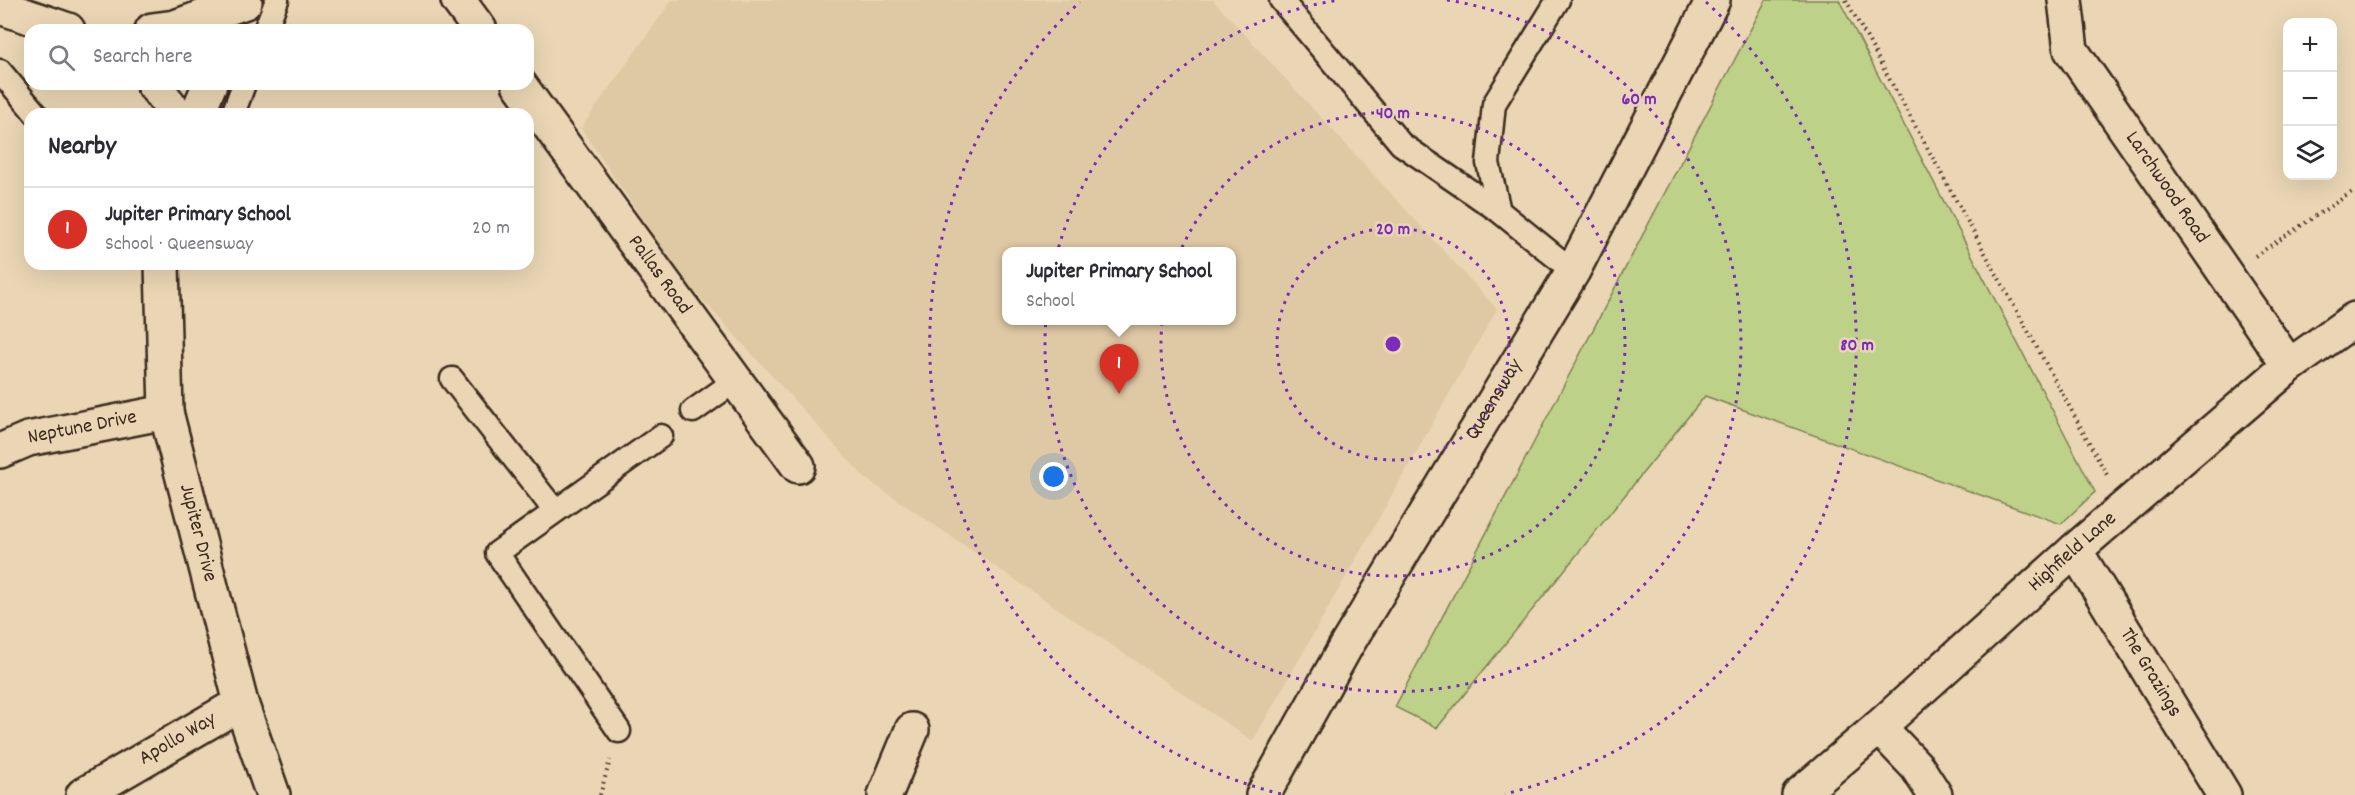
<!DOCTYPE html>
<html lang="en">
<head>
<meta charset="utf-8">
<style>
	body { margin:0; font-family:Dekko,sans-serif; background:#f7f7f7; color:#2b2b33 }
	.controls { position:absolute; right:18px; top:18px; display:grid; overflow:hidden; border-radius:12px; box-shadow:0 6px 24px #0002 }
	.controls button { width:54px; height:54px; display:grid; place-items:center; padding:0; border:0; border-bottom:2px solid #e1e1e2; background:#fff; color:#2b2b33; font:30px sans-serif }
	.you { position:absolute; left:1054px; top:477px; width:21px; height:21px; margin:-15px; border:4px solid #fff; border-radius:50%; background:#1a73e8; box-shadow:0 0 0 9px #1a73e833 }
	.badge { display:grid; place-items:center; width:39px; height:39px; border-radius:50%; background:#d93025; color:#fff; font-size:20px; font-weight:700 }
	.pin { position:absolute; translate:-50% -50px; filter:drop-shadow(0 2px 3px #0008) }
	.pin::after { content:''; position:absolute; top:32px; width:21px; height:18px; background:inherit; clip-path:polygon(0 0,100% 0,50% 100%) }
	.popup { position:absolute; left:1002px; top:247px; width:234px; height:78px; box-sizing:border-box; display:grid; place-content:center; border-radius:12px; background:#fff; filter:drop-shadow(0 2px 4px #0005); font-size:20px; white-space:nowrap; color:#7c7c81 }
	.popup b { font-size:22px; color:#2b2b33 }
	.popup::after { content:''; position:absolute; left:50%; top:100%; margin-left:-12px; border:12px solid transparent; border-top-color:#fff }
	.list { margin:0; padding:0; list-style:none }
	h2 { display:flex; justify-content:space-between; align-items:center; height:78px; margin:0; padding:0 24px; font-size:26px }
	h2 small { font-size:20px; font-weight:400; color:#7c7c81 }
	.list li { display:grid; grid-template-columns:39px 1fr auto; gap:18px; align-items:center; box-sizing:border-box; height:84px; padding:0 24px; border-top:2px solid #e1e1e2 }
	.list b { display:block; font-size:22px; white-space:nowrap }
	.list p { margin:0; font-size:20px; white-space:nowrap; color:#7c7c81 }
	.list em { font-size:20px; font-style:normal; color:#7c7c81 }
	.icon { flex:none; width:33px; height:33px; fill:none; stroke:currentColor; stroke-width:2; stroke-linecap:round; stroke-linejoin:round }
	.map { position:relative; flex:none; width:2355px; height:795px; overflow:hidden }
	.search { position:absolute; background:#fff; box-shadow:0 6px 24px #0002; left:24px; top:24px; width:510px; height:66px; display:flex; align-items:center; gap:15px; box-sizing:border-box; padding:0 21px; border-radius:18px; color:#7c7c81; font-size:22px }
	.panel { position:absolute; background:#fff; box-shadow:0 6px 24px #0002; left:24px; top:108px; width:510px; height:162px; border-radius:18px }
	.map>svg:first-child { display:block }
	.built { fill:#dfc8a4; fill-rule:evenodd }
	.green { fill:#bdd288; stroke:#7c7e53; stroke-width:1.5 }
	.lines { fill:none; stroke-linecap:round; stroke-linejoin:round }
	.service-casing { stroke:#3b2a1e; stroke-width:27 }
	.minor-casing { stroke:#3b2a1e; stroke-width:38 }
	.tertiary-casing { stroke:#3b2a1e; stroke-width:38 }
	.secondary-casing { stroke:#3b2a1e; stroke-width:38 }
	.path { stroke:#3b2a1e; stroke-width:4; stroke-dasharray:1.5 4.5; stroke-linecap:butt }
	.service { stroke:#ead6b4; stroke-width:22 }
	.minor { stroke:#ead6b4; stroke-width:33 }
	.tertiary { stroke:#ead6b4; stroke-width:33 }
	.secondary { stroke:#ead6b4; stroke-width:33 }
	.ring { fill:none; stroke:#7b2cbf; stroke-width:3; stroke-dasharray:3 6 }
	.labels { text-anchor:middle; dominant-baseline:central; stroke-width:5; stroke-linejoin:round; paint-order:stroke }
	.street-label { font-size:21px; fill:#3b2a1e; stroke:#ead6b4 }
	.centre { fill:#7b2cbf; stroke:#ead6b4; stroke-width:3 }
	.ring-label { font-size:18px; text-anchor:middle; font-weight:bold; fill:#7b2cbf; stroke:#ead6b4; stroke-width:5; stroke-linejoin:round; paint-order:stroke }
</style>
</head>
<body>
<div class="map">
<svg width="2355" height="795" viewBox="0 0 2355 795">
	<rect width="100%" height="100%" fill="#ead6b4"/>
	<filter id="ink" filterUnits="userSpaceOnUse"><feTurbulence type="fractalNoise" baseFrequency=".0167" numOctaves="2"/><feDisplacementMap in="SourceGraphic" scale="12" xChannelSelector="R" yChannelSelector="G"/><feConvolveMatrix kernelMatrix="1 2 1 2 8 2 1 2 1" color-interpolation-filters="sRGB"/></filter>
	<g filter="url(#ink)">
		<path class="built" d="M672,0H1213L1497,309L1253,741L865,478L680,275L581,128ZM1006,252H1232V320H1006Z"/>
		<path class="green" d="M1766,0H1839L2095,492L2061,524L1705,396L1437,728L1395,707Z"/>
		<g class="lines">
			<g class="service-casing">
				<path id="service" d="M1281,0L1401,144L1499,211L1573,271
					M265,30L277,0
					M0,71L36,114
					M233,114L244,84
					M1499,211L1488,163L1494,104L1558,0
					M452,379L555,511
					M693,411L735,381
					M619,731L497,553L661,436"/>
			</g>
			<g class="minor-casing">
				<g id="minor">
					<path d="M458,0L480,30"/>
					<path id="s1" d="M2065,0L2071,50L2289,366"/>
					<path id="s2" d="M519,84L798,466"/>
					<path id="s3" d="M0,451L28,439L166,412"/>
					<path id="s4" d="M2075,550L2224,795"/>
					<path d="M1879,727L1917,767L1935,795"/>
					<path id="s5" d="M83,795L241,703"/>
					<path d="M885,795L912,730"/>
					<path id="s6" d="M1799,795L1879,727L2075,550L2289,366L2355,319"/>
				</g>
			</g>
			<g class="tertiary-casing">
				<g id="tertiary">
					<path d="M0,7L68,30"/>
					<path d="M152,30L175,27L245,2"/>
					<path d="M153,84L177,114"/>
					<path d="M197,114L210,84"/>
					<path id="s7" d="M162,264L166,412L241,703L273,795"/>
				</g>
			</g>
			<g class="secondary-casing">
				<g id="secondary">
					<path id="s8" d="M1263,795L1346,646L1573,271L1713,0"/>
				</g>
			</g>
			<path class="path" d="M1846,0L2107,475
				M2255,256L2355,190
				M600,795L610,760"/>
			<use href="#service" class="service"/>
			<use href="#minor" class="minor"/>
			<use href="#tertiary" class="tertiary"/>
			<use href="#secondary" class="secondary"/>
		</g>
	</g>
	<g class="ring">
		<circle cx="1393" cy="344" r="116"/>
		<circle cx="1393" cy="344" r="232"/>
		<path d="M1447 0A348 348 0 1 1 1339 0"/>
		<path d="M1281 794A464 464 0 0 1 1080 2M1706 2A464 464 0 0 1 1505 794"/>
	</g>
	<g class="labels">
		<g class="street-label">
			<text stroke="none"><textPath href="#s1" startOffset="218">Larchwood Road</textPath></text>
			<text stroke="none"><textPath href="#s2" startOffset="237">Pallas Road</textPath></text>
			<text stroke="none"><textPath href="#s8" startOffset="458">Queensway</textPath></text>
			<text stroke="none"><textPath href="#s3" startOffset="86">Neptune Drive</textPath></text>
			<text stroke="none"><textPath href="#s7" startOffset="273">Jupiter Drive</textPath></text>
			<text stroke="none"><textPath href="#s6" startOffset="366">Highfield Lane</textPath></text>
			<text stroke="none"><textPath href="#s4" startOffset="144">The Grazings</textPath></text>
			<text stroke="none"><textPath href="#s5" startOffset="110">Apollo Way</textPath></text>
		</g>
	</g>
	<circle cx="1393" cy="344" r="9" class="centre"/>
	<g class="ring-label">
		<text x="1639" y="104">60 m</text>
		<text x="1393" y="118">40 m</text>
		<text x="1393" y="234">20 m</text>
		<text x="1857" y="350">80 m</text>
	</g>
</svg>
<div class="controls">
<button>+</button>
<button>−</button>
<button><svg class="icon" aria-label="layers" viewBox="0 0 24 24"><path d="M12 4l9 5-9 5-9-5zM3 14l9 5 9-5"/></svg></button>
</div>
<div class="you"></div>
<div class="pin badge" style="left:1119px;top:394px">1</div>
<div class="popup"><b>Jupiter Primary School</b>School</div>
<div class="search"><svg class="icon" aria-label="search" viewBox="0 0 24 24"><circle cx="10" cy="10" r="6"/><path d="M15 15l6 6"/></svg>Search here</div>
<section class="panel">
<h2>Nearby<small></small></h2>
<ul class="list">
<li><span class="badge">1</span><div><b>Jupiter Primary School</b><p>School · Queensway</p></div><em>20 m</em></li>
</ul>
</section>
</div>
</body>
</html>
